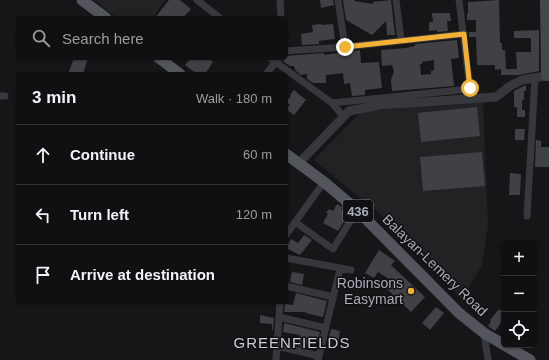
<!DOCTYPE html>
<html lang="en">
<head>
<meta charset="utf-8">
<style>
	body { margin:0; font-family:Helvetica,sans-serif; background:#19191b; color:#f1f3f6 }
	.controls { position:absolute; right:12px; bottom:12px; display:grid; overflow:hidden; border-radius:6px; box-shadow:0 1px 3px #0004 }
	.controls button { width:36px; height:36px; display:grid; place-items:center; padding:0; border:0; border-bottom:1px solid #303032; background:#101012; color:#f1f3f6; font:20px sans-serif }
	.stop { position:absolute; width:12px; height:12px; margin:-9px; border:3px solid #f2b134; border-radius:50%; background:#fff }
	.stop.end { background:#f2b134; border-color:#fff; box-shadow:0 1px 4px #0008 }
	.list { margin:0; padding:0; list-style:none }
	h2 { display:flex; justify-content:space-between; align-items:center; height:52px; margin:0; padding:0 16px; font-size:17px }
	h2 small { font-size:13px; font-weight:400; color:#9c9d9f }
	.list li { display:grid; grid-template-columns:26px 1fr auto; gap:12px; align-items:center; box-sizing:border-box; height:60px; padding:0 16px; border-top:1px solid #303032 }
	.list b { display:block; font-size:15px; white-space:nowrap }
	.list em { font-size:13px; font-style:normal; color:#9c9d9f }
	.icon { flex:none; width:22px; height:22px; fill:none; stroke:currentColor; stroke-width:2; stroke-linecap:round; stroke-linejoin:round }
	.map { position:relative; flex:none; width:549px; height:360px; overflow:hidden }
	.search { position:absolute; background:#101012; box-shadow:0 1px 3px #0004; left:16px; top:16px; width:272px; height:44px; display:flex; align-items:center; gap:10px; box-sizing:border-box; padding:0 14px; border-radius:6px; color:#9c9d9f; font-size:15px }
	.panel { position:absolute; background:#101012; box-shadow:0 1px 3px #0004; left:16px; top:72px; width:272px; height:232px; border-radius:6px }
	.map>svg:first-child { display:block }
	.built { fill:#222225 }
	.building { fill:#404145; fill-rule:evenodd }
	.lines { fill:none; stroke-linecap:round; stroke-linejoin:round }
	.minor { stroke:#37383d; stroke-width:7 }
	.tertiary { stroke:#37383d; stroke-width:9 }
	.secondary { stroke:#45474d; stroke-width:10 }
	.primary { stroke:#53555c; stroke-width:11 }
	.route { stroke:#f2b134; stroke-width:5 }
	.poi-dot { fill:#f2b134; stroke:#111113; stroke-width:1.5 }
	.labels { text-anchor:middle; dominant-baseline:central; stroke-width:3; stroke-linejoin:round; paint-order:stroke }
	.shield { fill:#111113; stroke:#7b7e86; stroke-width:1 }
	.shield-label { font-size:13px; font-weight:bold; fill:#a8adb8 }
	.street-label { font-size:14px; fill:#a8adb8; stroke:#111113 }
	.poi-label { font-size:14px; fill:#a8adb8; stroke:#111113; text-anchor:end }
	.neighbourhood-label { font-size:15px; letter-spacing:1px; fill:#c9ccd4; stroke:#111113 }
</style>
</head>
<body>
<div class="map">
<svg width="549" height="360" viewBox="0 0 549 360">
	<rect width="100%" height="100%" fill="#161618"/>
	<path class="built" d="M94,0H165L153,18H117Z
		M483,100L488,225L482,265L462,299L380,214L314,160L361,112Z"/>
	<path class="building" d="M169,0H180L191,9L183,18H155Z
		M320,0H333L334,5L321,8Z
		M343,0H354V1L373,4V2L391,0L395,35H387L386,21L372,35L346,20Z
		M499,0L500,43H502V50H505L506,69H517L516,52H531V38H514V31L539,30V71L519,75H501V69L495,70V65H477L476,37H469V32H476V20H467V14H468V2Z
		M432,13H450L451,21H447L448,31L437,32V30L429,31V22H433Z
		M321,24L322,25L333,24L335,39L319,41V44L302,45L301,34L313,32L312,25Z
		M457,40L459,58L451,59L454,86L392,91L391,80L394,71L392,65L382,66L381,50L406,48L415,46V44ZM434,60V70L431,71V74L421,75L420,64H422V62Z
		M360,50L361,63L379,62L382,88L365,90V95L352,96L350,83L344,84L343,73L326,75V83H313L307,79V74L301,75L295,70L294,66H290L283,61L286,56L324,53V55Z
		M74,58H88L83,74H68Z
		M191,58H208L213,62L205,74H197L185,65Z
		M526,85V91H524V100H522V110H525V117H517V107H514V91Z
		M294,90L306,100L294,115L286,109L290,105L286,102L291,96L290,95Z
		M477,107L480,136L421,142L418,113Z
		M515,129H525L524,140H515Z
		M536,140L541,141V147H549V167H535Z
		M482,152L485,186L423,191L420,157Z
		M510,173L521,174L520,195H509Z
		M337,204L342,207L341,209L349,214L338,231L323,223L328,214L326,213L329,209L333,211Z
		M304,235L312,240L300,255L286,248L291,239L298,243Z
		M379,250L395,261L391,265L425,297L411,312L387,289L392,281L378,272L374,278L365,273Z
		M292,272L304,274L302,285L290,282Z
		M296,293L327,301L323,317L305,313L306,312H284L285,304L293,305Z
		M436,307L444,313L430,330L422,323Z
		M499,309L504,313V318L495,331L488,326L491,321L490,320Z
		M260,315L274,318L273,330H272V324L260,323Z
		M284,323L320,332L318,340L309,338L305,348L298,346L300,335L283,332Z
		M331,329L340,331L338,342L328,340Z"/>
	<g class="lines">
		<path class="minor" d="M197,0L220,18
			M280,0L281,18
			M338,0L345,47
			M396,0L401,40
			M286,51L345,47L464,34
			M270,58L332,103L344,117
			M266,74L279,58
			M0,96H5
			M332,103L470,89L459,0
			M527,216L535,78
			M295,222L333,249L357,210
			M286,235L324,182
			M286,258L351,270
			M286,286L333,297
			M279,317L326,328
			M484,333L488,360
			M277,346L319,356
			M276,360L280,302
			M318,360L340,269"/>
		<path class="tertiary" d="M298,164L349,111L380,105L496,97L510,86L522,80L546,76"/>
		<path class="secondary" d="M545,0L546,76H549"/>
		<path class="primary" d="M82,0L106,18
			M159,58L180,74
			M286,154L324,182L357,210L459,313L484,333L530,360"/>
	</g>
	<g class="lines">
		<path class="route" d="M345,47L464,34L470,88"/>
	</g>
	<circle class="poi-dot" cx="411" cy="291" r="4"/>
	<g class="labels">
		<rect class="shield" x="343" y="200" width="30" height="22" rx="3"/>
		<g class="shield-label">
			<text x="358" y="211">436</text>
		</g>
		<g class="street-label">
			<text transform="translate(435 265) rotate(44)">Balayan-Lemery Road</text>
		</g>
		<g class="poi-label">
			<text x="403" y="283">Robinsons<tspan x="403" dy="16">Easymart</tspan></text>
		</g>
		<g class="neighbourhood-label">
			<text x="292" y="342">GREENFIELDS</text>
		</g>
	</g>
</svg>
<div class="controls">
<button>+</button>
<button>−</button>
<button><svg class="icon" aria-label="locate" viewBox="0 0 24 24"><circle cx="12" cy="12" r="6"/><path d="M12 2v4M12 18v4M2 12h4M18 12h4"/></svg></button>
</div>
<div class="stop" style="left:470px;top:88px"></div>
<div class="stop end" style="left:345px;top:47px"></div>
<div class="search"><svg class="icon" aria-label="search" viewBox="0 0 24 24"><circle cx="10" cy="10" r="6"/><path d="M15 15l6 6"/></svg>Search here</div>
<section class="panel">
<h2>3 min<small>Walk · 180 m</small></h2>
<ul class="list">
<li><svg class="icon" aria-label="ahead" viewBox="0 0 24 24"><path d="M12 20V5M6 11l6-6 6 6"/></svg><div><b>Continue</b></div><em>60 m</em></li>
<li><svg class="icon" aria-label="left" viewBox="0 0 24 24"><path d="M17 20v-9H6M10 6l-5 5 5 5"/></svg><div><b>Turn left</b></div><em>120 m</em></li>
<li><svg class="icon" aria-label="arrive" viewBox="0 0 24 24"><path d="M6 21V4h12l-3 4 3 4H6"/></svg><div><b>Arrive at destination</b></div></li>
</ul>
</section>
</div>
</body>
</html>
